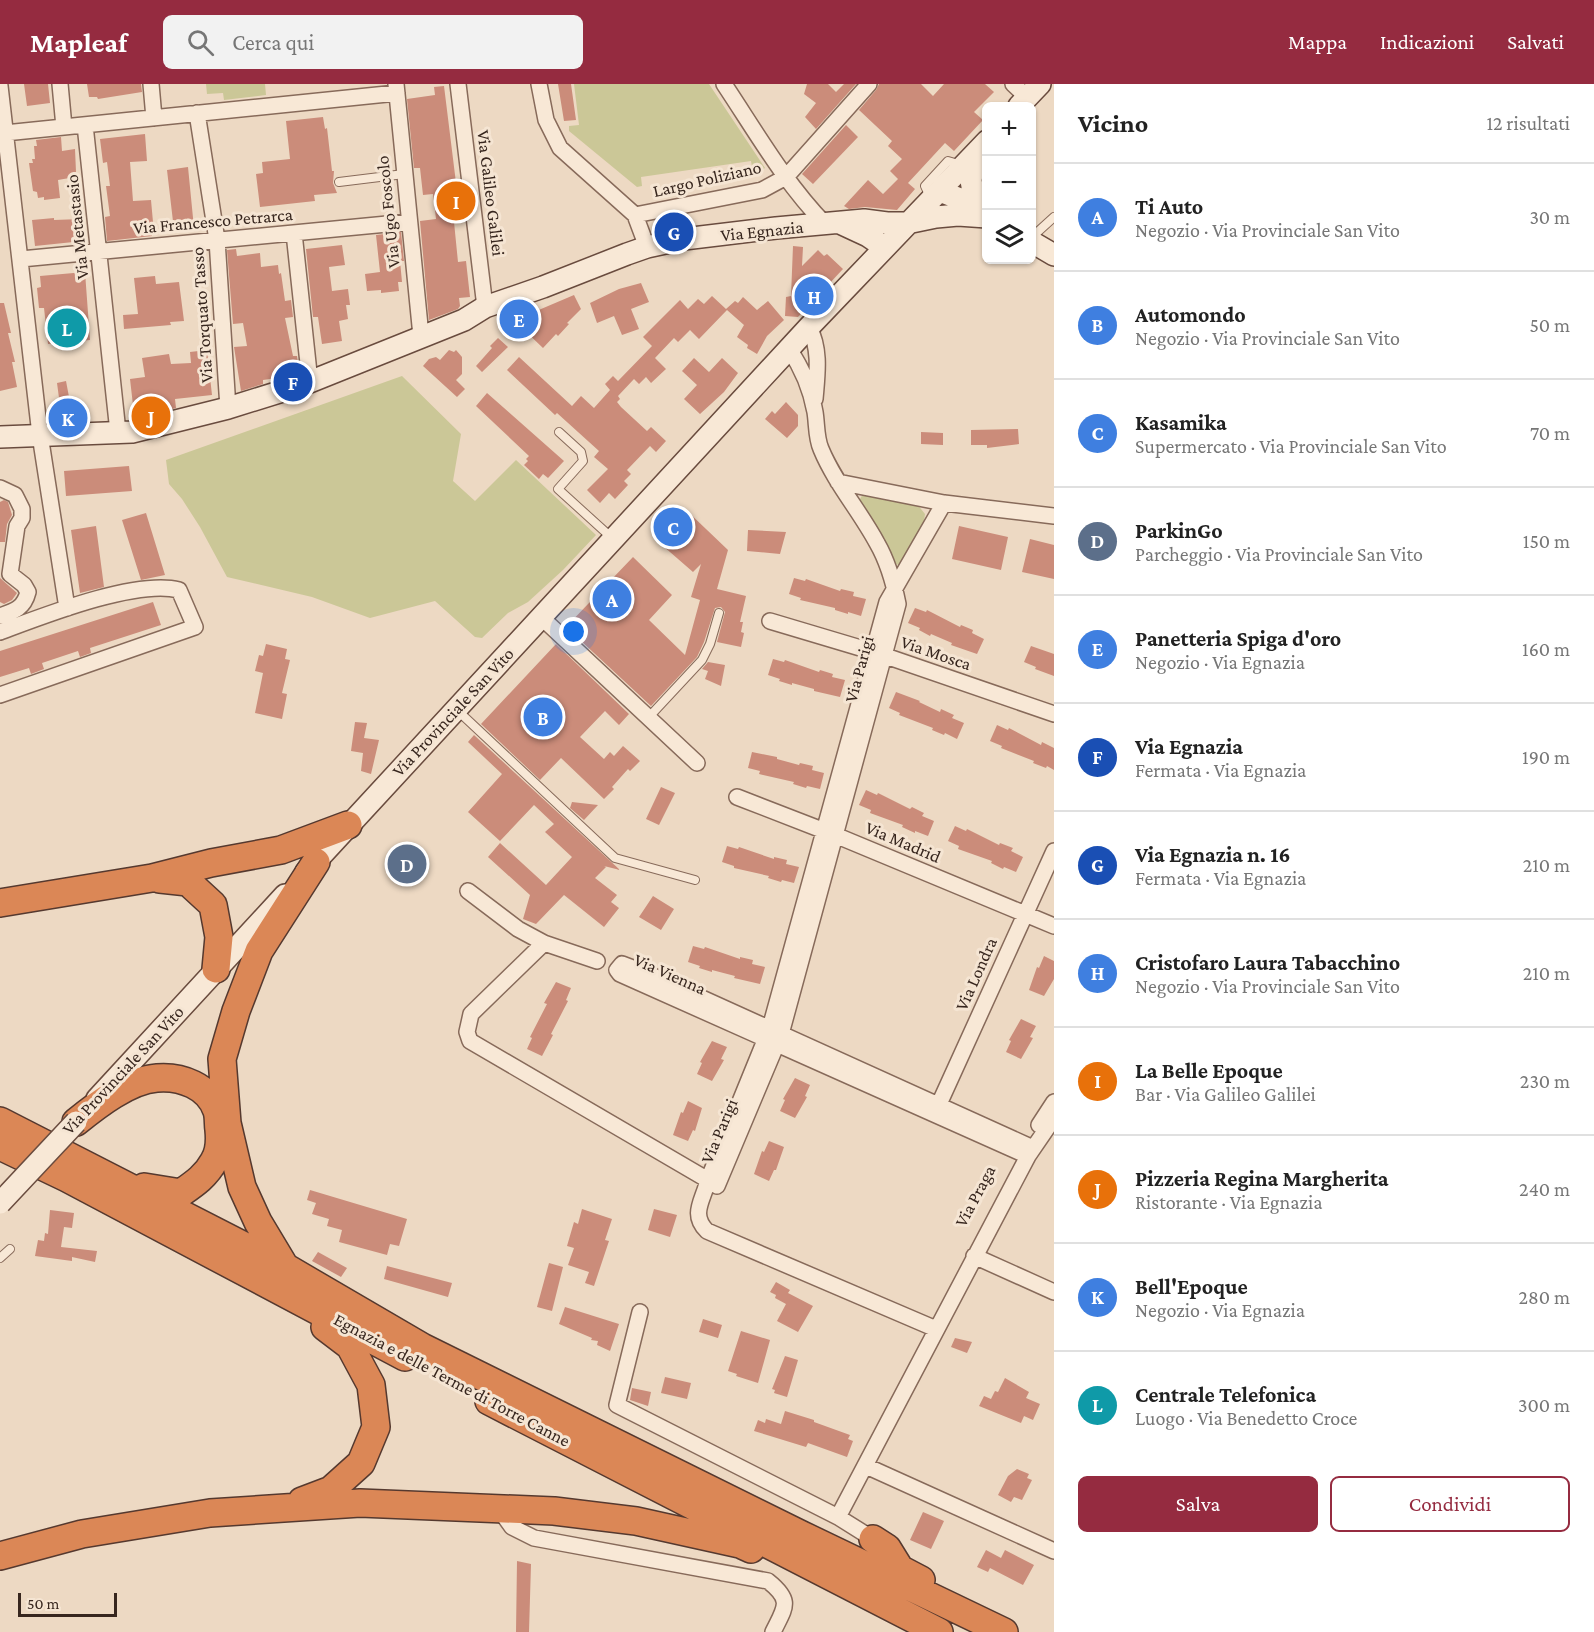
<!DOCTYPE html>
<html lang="it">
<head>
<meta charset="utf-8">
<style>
	body { margin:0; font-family:"Crimson Pro",serif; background:#f2f2f2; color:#222 }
	.controls { position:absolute; right:18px; top:18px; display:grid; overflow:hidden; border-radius:9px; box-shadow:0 2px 4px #0004 }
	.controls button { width:54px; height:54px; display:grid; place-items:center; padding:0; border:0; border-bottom:2px solid #e0e0e0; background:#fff; color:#222; font:30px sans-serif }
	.scale { position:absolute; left:18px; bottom:15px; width:99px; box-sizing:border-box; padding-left:6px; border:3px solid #37261e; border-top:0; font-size:16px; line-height:21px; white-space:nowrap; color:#37261e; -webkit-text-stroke:4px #f5e5d3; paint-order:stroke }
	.you { position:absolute; left:574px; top:548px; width:21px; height:21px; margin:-15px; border:4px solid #fff; border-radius:50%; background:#1a73e8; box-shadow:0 0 0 9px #1a73e833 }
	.badge { display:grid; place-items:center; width:39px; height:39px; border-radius:50%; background:#952b40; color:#fff; font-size:20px; font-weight:700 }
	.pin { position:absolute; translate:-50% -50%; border:3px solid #fff; box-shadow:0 2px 6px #0006 }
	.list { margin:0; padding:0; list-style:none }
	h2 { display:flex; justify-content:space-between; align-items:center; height:78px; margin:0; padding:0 24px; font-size:26px }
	h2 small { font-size:20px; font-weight:400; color:#767676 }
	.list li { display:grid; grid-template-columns:39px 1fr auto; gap:18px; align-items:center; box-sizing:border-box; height:108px; padding:0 24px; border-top:2px solid #e0e0e0 }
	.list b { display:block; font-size:22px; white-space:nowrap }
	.list p { margin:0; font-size:20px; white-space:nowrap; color:#767676 }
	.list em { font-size:20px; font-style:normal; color:#767676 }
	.actions { display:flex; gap:12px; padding:18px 24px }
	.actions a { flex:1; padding:14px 0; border:2px solid #952b40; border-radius:9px; text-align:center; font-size:21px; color:#952b40 }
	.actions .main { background:#952b40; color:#fff }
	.icon { flex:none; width:33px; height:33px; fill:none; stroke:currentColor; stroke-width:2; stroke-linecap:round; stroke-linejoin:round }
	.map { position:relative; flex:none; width:1054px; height:1548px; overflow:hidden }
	header { display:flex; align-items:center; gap:36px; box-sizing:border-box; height:84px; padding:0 30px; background:#952b40; color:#fff }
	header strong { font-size:28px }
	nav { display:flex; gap:33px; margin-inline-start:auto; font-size:21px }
	.search { width:420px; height:54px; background:#f2f2f2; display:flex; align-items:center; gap:15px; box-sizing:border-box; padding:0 21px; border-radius:9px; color:#767676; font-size:22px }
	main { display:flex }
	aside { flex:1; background:#fff }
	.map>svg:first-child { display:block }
	.green { fill:#cbc797 }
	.building { fill:#cb8c7a }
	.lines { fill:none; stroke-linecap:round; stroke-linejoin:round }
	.lane-casing { stroke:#876a5a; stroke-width:10 }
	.street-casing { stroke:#876a5a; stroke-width:18 }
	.secondary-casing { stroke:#694b3e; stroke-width:24 }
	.highway-casing { stroke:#55392f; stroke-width:30 }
	.lane { stroke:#f8e8d6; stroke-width:8 }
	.street { stroke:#f8e8d6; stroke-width:15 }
	.secondary { stroke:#f8e8d6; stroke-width:21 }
	.highway { stroke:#db8756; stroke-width:27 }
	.secondary-bridge-casing { stroke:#694b3e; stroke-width:24; stroke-linecap:butt }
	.secondary-bridge { stroke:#f8e8d6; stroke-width:21 }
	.labels { text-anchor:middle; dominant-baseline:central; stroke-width:6; stroke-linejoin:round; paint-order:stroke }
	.street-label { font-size:18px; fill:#37261e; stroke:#f5e5d3 }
</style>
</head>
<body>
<header>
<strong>Mapleaf</strong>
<div class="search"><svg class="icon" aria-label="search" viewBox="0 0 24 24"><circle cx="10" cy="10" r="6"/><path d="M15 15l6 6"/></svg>Cerca qui</div>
<nav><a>Mappa</a><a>Indicazioni</a><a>Salvati</a></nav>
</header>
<main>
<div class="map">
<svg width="1054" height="1548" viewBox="0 0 1054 1548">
	<rect width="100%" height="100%" fill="#edd9c3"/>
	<path class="green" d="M206,0H265L266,11L224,16L223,9L207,10Z
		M574,0H709L765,84L759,88L753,89L751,77L641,93L642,102L637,103L569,47V42L579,41Z
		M402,292L461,350L453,397L475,417L516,376L596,451L563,486L528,518L508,529L482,554L475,553L435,517L370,534L312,513L227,493L200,443L182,415L169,400L166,376Z
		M863,410L917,420L925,430L924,437L900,481L894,480L858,418Z"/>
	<path class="building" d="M24,0H48L50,19L27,22Z
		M87,0H141L142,8L98,15L97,13H89Z
		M558,0H571L576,36L564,37Z
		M807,0H828L836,8L844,0H856L816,45L805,33L816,19L804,10Z
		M879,0H921L933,12L944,0H985L994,8L974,28L983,36L954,67L945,59L908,99L915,105L897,126L865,123L849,125L844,122L868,96L883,110L898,95L890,87L902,75L888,62L892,57L859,26L876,6Z
		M444,2L457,107L451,108L458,178L466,177L470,213L459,214L460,222L458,225L429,236L420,137L436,135L433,110L423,111L420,84H414L407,15L435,11L434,3Z
		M323,33L325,45L327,44L332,87H334L333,99L337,109L314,111L315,117L260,123L256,90L263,89L262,78L290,75L286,37Z
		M846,41L858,53L813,100L802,90Z
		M145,50L147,77L130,78L133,117L151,116L154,149H152V152L107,157L105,133L110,132L106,102H110L107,78L103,79L100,55Z
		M61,53L62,67L75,65L76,88H74L75,93L58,96L60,114L44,116V113L38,114L37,108L33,107L29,79H33L32,75H35L34,62H37L36,56Z
		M188,83L194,144L174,146L167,86Z
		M54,134V136L81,135L83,157L35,162L32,136Z
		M401,148L404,177H400L402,198H398L399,207L381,209V206L367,207L365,190L380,188L376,151Z
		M342,161L345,181L329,183L332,207L348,205L350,221H346L348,235L339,237L342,257L322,260L318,233H313L306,165Z
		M793,162L803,163L802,182L818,166L824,172L827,170L843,185L798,233L785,232L786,213L791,212Z
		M236,165L237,172L260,169L261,183L278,181L279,190L281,189L285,217L291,216L293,233L285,234L293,272H297L299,288L284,293L263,296V300L241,307L234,263L247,262L243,239L233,240L227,166Z
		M85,188L90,256L48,260L44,224H39L37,204L41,203L40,192Z
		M155,192L156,200L179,198L184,237L170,238L171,241L124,245L123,231L138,230L134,194Z
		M641,199L649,218L631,225L639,245L622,251L614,232L597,239L590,219L619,205Z
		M574,211L581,225L567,239L569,240L558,252L556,250L543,264L520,242L534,228Z
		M712,212L726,225L735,217L738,219L743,213L757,226L768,217L784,236L767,252L757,270L747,264L748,261L737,253L744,241L727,226L699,255L690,246L678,258L674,254L655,274L666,285L651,299L646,293L639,300L634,295L618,312L620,315L617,318L621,323L647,347L651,343L666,357L656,368L650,362L627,386L631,390L624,397L628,401L615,415L609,409L600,419L587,406L608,385L594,373L599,367L557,329L555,331L507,286L519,273L572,322L581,312L594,324L610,306L605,300L613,292L618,297L652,262L643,253L680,216L688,225L698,215L704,220Z
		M0,219H4L11,249H8L15,278H12L17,303L0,307Z
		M498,254L508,263L482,288L476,282L492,264L490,262Z
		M207,266L212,311L175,315L176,324L141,333V329L134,330L130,295L145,293L142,274L169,270L171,280L191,279L190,268Z
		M449,266L454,268L456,266L462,273V290L456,296L465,305L457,313L423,282L429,275L436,273L440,276Z
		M694,274L709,288L722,274L738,289L724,308L700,330L684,315L697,301L682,287Z
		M66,297L73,334L62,336L57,299Z
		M487,309L564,377L548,394L543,390L539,395L524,381L528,377L526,375L529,372L476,322Z
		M786,318L798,331V342L787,354L765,335L772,327L775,330Z
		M1018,345L1019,360L987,364V361H971V346Z
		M921,348L943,349V361L921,360Z
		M129,382L132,407L66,412L64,387Z
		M4,416L8,418L12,431L7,440L5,458H0V418Z
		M684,424L728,466L717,505L746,512L740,538H743L741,548L744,549L741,563L717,558L725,528L721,523L715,524L704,558L697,573L651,622L566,543L633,473L672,511L649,536L685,571L700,516L691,513L701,480L693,488L655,455L664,445L661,443L672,431L675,434Z
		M146,429L165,491L141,496L122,436Z
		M96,442L104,503L80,509L71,446Z
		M959,442L1008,453L1001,486L952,475Z
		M748,446L786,448L780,470L747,467Z
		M1030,455L1054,461V495L1022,488Z
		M0,494L17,509L12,516L4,520L0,518Z
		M794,494L805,497L806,495L840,507L841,505L854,508L853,512L866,515L861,532L848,528V530L835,526V524L800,516L801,514L789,510Z
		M153,518L161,541L90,564L91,569L80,573L78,567L42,579L44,585L31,590L29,584L0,593V567Z
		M915,524L926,528L927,526L960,543L961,541L973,546L972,549L984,555L977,570L951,561L952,559L931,550L930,552L919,546L920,544L908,539Z
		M266,560L287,565L285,575L290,576L282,609L287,610L282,635L255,629L263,589L255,587L259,571L263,572Z
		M556,560L629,630L619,641L605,627L580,653L604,675L610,668L614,672L623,662L640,677L630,687L628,685L612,703L614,705L604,715L561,674L540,696L481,640Z
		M1031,562L1054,570V592L1035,585L1036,583L1024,578Z
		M773,575L784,578L785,576L819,588L820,586L833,590L832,593L845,596L840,613L814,607V605L792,599V601L779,597L780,595L768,591Z
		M708,578L725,581L721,602L705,595L708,587L702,585Z
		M896,608L920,617L919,618L940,628L941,625L954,631L952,634L964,639L957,655L945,649L944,651L932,646L933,644L899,631L900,629L889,624Z
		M355,638L367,639L364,654L379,656L371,690L361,687L363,669L351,667Z
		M997,641L1008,646L1009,644L1041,661L1042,658L1054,664V686L1047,682L1046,684L1033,679L1034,677L1001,664L1002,662L990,657Z
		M474,651L620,786L604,782L606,783L595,794L617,811L611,818L619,824L604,843L564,811L536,840L523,835L530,811L488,773L500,759L546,801L572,773L545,748L554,740L534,721L500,757L468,728L502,690L468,658Z
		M752,668L777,673V675L799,681L800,679L813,682L812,686L824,689L820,705L807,702L806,704L793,700L794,698L759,690L760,687L748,684Z
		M661,703L675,709L659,741L646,735Z
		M866,706L877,711L878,709L910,725L912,723L924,729L922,732L934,737L928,752L915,747V749L902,743L903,741L870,729L871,726L859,721Z
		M572,718L598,721L584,736L570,724Z
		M955,742L966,747L967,745L999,761L1000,759L1013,764L1011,767L1023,773L1016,788L1004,783L1003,785L991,779L992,777L958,765L959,762L948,757Z
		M727,762L738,765L739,763L774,775V773L787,776L786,780L799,783L794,799L782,796L781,798L768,794L769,792L734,784V782L722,778Z
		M653,812L674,825L661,846L639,833Z
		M693,862L704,865L705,863L740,875V873L753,876L752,880L765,883L760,900L734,894L735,892L712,886V888L699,884L700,882L688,878Z
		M1044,872L1054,877V895L1044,912L1029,906L1037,883L1039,884Z
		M556,898L571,904L566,916L568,917L551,950L553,951L542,972L527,965L532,954L530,953L547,920L544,919Z
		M1021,935L1036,942L1030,953L1033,954L1021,975L1006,968L1011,957L1009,956Z
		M712,957L727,963L721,975L724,976L712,997L697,990L702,979L700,978Z
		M795,994L810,1001L805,1012L807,1013L795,1034L780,1027L785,1016L783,1015Z
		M688,1017L702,1024L695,1047L693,1046L688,1057L673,1051L681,1028L683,1029Z
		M769,1057L784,1063L776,1086H774L769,1097L754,1090L762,1067L764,1068Z
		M310,1106L407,1135L399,1162L390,1160L387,1171L339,1158L342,1146L327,1142L329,1135L312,1130L316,1119L307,1116Z
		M582,1125L612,1135L605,1156L609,1157L594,1202L585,1199L589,1188L568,1181L574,1164L567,1162L574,1138L578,1140Z
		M654,1125L677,1131L670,1153L648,1146Z
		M50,1126L74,1129L72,1144L64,1143L61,1163L97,1167L95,1178L72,1173V1177L35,1172L38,1156L44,1157L45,1149L48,1150Z
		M318,1168L347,1184L341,1193L312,1177Z
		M549,1179L563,1183L552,1227L537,1223Z
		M387,1182L452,1199L448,1213L384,1195Z
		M776,1198L790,1206L788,1209L813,1222L798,1248L777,1237L786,1220L775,1214L776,1211L770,1208Z
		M565,1223L619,1240L610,1267L597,1261L598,1257L591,1256L592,1254L559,1240Z
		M703,1235L722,1241L718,1254L699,1248Z
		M741,1247L770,1256L758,1299L736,1292L737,1290L728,1287Z
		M955,1254L972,1258L967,1269L951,1263Z
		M785,1272L798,1276L787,1313L774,1309L775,1306L772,1305Z
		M665,1293L691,1299L687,1315L661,1309Z
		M1005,1294L1029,1308L1026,1314L1040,1320L1033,1336L1024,1332L1021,1339L979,1322L984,1312L991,1315L995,1307L998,1308Z
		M632,1304L651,1308L648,1322L630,1316Z
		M785,1327L814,1336V1338L850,1351L848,1355L853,1357L847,1373L808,1359L806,1363L754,1347L758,1336L765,1339L766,1335L781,1340Z
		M1017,1385L1029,1390L1027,1394L1032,1396L1022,1416L1014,1413L1011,1418L998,1411L1008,1392Z
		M923,1428L944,1437L931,1465L910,1456Z
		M986,1466L1001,1474L1005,1466L1034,1481L1023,1501L990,1484L988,1488L977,1483Z
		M517,1477L531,1480L529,1548H516Z"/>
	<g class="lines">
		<g class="lane-casing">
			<path id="lane" d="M339,98L404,90
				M931,115L925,102L948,77L962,81
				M1032,153L1054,133
				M559,348L581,368L583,377L558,405L612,454
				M457,626L615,774L695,796
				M648,634L702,576L710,560L719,529
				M0,1174L10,1165"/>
		</g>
		<g class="street-casing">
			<path id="street" d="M60,0L64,43
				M151,0L154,34
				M396,0L421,252
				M458,0L485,223
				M539,0L546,36L560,64L635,131L647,163
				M724,0C756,48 785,99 825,140
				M1013,0L1027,13
				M0,2L40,351L67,524
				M197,29L217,156L228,324
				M85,41L118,348
				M5,49L397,9
				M635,131L762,106L786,93L869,0
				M294,149L310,298
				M21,175L408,138
				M809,243C821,266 817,291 815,315
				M789,265C802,284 811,306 815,328C817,340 816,354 821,365C835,399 860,427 877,459C888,478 894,500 898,520L781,950L717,1102L708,1096L770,944L887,518L944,419
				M838,398L944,419L1054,432
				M0,404L15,411L22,425V434L17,442L10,490L24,501L28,508C24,524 15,527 0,532
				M541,533L697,679
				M770,537L874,568L1054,630
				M0,548C43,532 136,495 179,506L195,543L0,611
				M737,713L835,751L1054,842
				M468,807L518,845L544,859
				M597,877L544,859L471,930L467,948L470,957L708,1096C703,1117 690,1130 707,1147L936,1245
				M935,1029L1054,767
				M1039,1041L1054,1018
				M1028,1072L620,890L617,886L622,880L651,891L1033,1064
				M974,1172L1054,1208
				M640,1228L617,1321L838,1433L873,1455
				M866,1382L1054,1467
				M499,1425L512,1443L534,1454L768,1497C793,1517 785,1523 773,1548
				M838,1433L1028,1072L1054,1034"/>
		</g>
		<g class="secondary-casing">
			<path id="secondary" d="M1019,22L1040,0
				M940,107L975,121L987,133
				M975,121L971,96L976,69
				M840,139L868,152L884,163
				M1032,158L1054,171
				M0,353L132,348L228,324L302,301L464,236L485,223L543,203L627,170L647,163L684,155L776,144L864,136L887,139H907L936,133L958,131L987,133
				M306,788L809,243L987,57
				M97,1015L285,811"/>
		</g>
		<g class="highway-casing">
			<path id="highway" d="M160,795L188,798L213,821L219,853L216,885
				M0,819L152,794L211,779L281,766L348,741
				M0,1037L285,1183L422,1263L802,1451L1004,1548
				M76,1038C97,1021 129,996 157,994C181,992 209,1002 217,1027C219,1033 218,1040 219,1046C220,1056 219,1069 214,1077C206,1092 194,1100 181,1109L144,1103
				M0,1062L67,1094L405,1273
				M285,1183L258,1138L242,1103L227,1039L222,975L236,927L259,867L316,778
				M489,1317L939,1548
				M302,1417L331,1406L361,1379L376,1343L371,1301L350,1262L325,1243
				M873,1455L887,1464L900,1485L921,1496
				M0,1472L82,1450L210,1429L360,1419L554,1427L636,1437L740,1460L751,1465"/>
		</g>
		<use href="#lane" class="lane"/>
		<use href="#street" class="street"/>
		<use href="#secondary" class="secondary"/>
		<use href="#highway" class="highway"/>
		<g class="secondary-bridge-casing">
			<path id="secondary-bridge" d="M0,1119L76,1038"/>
		</g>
		<use href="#secondary-bridge" class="secondary-bridge"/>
	</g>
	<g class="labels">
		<g class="street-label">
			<text transform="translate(707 95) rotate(-13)">Largo Poliziano</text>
			<text transform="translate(491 109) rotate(83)">Via Galileo Galilei</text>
			<text transform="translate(388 128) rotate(-96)">Via Ugo Foscolo</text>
			<text transform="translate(213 137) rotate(-5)">Via Francesco Petrarca</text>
			<text transform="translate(77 143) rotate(-96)">Via Metastasio</text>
			<text transform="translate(762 147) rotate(-6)">Via Egnazia</text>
			<text transform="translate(202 231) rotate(-94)">Via Torquato Tasso</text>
			<text transform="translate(936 569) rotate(19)">Via Mosca</text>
			<text transform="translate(859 585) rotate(-75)">Via Parigi</text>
			<text transform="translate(453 628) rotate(-47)">Via Provinciale San Vito</text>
			<text transform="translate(903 758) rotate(23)">Via Madrid</text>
			<text transform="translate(670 890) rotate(24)">Via Vienna</text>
			<text transform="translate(976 890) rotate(-66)">Via Londra</text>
			<text transform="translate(123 986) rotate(-47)">Via Provinciale San Vito</text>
			<text transform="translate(719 1047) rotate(-67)">Via Parigi</text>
			<text transform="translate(975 1112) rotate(-62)">Via Praga</text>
			<text transform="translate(452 1296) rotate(28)">Egnazia e delle Terme di Torre Canne</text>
		</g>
	</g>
</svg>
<div class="controls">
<button>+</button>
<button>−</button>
<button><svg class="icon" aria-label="layers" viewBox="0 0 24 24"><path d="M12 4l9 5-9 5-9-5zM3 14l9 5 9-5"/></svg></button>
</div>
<div class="scale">50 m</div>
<div class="you"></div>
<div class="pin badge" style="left:612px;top:515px;background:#3f7fe0">A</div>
<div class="pin badge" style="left:543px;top:633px;background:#3f7fe0">B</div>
<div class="pin badge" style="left:673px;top:443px;background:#3f7fe0">C</div>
<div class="pin badge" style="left:407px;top:780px;background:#5c6f8a">D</div>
<div class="pin badge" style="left:519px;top:235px;background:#3f7fe0">E</div>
<div class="pin badge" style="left:293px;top:298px;background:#1a4fb4">F</div>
<div class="pin badge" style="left:674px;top:148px;background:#1a4fb4">G</div>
<div class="pin badge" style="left:814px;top:212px;background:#3f7fe0">H</div>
<div class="pin badge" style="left:456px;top:117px;background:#e8710a">I</div>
<div class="pin badge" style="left:151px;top:332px;background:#e8710a">J</div>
<div class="pin badge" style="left:68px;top:334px;background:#3f7fe0">K</div>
<div class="pin badge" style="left:67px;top:244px;background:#0f9aa8">L</div>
</div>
<aside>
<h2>Vicino<small>12 risultati</small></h2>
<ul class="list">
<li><span class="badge" style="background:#3f7fe0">A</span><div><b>Ti Auto</b><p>Negozio · Via Provinciale San Vito</p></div><em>30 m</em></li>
<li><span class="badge" style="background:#3f7fe0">B</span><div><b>Automondo</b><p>Negozio · Via Provinciale San Vito</p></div><em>50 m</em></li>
<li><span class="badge" style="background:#3f7fe0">C</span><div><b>Kasamika</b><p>Supermercato · Via Provinciale San Vito</p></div><em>70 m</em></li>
<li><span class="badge" style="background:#5c6f8a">D</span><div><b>ParkinGo</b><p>Parcheggio · Via Provinciale San Vito</p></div><em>150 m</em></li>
<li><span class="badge" style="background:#3f7fe0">E</span><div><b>Panetteria Spiga d'oro</b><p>Negozio · Via Egnazia</p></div><em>160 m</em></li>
<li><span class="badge" style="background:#1a4fb4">F</span><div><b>Via Egnazia</b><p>Fermata · Via Egnazia</p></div><em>190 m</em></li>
<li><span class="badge" style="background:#1a4fb4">G</span><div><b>Via Egnazia n. 16</b><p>Fermata · Via Egnazia</p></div><em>210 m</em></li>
<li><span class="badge" style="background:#3f7fe0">H</span><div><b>Cristofaro Laura Tabacchino</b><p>Negozio · Via Provinciale San Vito</p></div><em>210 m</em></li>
<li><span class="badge" style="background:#e8710a">I</span><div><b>La Belle Epoque</b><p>Bar · Via Galileo Galilei</p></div><em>230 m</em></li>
<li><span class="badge" style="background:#e8710a">J</span><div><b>Pizzeria Regina Margherita</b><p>Ristorante · Via Egnazia</p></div><em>240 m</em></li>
<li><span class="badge" style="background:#3f7fe0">K</span><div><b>Bell'Epoque</b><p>Negozio · Via Egnazia</p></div><em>280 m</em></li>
<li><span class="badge" style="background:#0f9aa8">L</span><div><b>Centrale Telefonica</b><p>Luogo · Via Benedetto Croce</p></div><em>300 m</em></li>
</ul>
<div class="actions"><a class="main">Salva</a><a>Condividi</a></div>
</aside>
</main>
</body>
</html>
